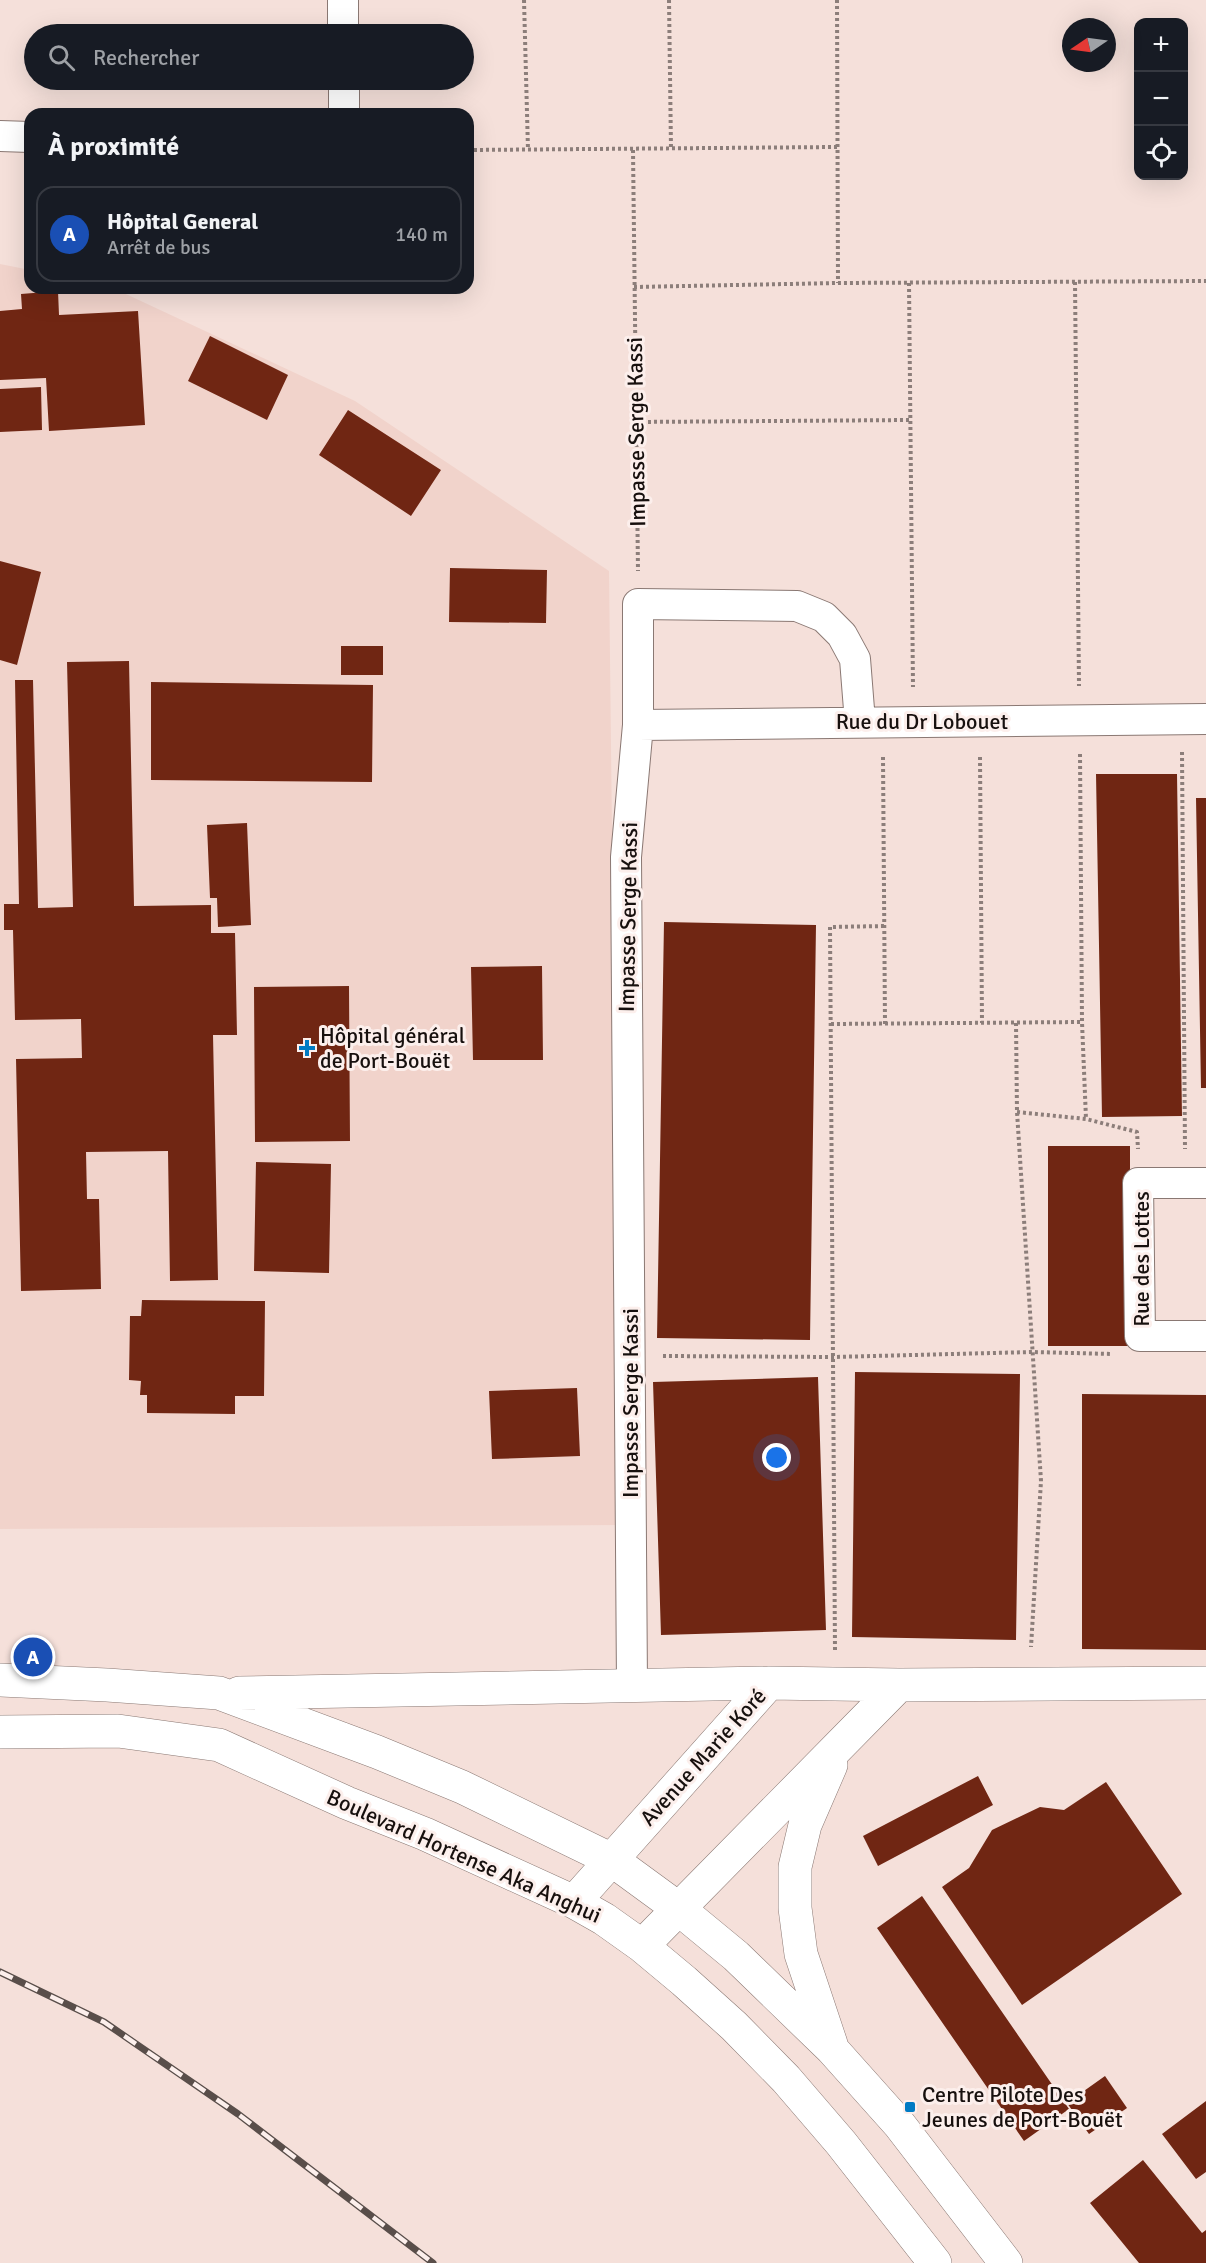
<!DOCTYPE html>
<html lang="fr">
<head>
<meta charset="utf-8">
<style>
	body { margin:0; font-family:Signika,sans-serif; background:#242831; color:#f1f3f6 }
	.controls { position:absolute; right:18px; top:18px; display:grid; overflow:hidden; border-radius:12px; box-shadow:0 6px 24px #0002 }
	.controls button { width:54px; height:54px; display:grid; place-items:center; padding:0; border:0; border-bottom:2px solid #363941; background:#171b24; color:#f1f3f6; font:30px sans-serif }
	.compass { position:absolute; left:1062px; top:18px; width:54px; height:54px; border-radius:50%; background:#171b24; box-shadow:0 6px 24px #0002; rotate:257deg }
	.you { position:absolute; left:777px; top:1458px; width:21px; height:21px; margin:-15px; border:4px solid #fff; border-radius:50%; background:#1a73e8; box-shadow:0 0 0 9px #1a73e833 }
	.badge { display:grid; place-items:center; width:39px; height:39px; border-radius:50%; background:#0f766e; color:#fff; font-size:20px; font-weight:700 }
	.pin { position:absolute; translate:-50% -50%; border:3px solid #fff; box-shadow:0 2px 6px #0006 }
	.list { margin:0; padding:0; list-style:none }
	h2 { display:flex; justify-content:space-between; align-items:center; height:78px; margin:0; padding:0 24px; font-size:26px }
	h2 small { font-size:20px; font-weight:400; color:#9ea1a6 }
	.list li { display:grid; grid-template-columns:39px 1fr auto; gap:18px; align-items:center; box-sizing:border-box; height:96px; margin:0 12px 12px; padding:0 12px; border:2px solid #363941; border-radius:18px }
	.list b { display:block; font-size:22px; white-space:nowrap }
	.list p { margin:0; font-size:20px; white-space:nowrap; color:#9ea1a6 }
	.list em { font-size:20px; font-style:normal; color:#9ea1a6 }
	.icon { flex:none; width:33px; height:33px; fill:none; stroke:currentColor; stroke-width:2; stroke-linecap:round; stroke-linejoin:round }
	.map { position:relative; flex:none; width:1206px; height:2263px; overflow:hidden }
	.search { position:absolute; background:#171b24; box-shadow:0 6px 24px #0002; left:24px; top:24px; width:450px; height:66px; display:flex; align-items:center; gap:15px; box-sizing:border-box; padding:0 21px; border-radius:33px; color:#9ea1a6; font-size:22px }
	.panel { position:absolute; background:#171b24; box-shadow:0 6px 24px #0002; left:24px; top:108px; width:450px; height:186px; border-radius:18px }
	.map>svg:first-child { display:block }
	.built { fill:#f1d3cb }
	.building { fill:#702613 }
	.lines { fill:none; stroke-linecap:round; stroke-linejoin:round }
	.street-casing { stroke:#8a7873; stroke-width:32 }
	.secondary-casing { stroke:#8a7873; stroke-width:34 }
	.path { stroke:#8c7e7a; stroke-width:4; stroke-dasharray:3 3; stroke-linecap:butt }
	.street { stroke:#fff; stroke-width:30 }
	.secondary { stroke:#fff; stroke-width:33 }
	.rail-casing { stroke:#594e4a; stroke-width:7 }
	.rail { stroke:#fcefec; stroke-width:4.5; stroke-dasharray:14; stroke-linecap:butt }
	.poi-dot { fill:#007bc4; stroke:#fcefec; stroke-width:2 }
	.labels { text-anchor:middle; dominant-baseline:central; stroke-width:6; stroke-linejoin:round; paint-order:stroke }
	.street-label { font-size:22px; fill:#17100e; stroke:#fcefec }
	.poi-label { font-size:22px; fill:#17100e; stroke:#fcefec; text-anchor:start }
</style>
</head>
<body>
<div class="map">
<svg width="1206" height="2263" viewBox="0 0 1206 2263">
	<rect width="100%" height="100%" fill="#f5e0da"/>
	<path class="built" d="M0,264L30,270V288H113L355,401L609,571L620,1525L0,1529Z"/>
	<path class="building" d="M58,291L59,315L138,311L145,425L49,431L46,378L0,380V311L22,309L21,294Z
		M210,336L288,375L267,420L188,381Z
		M41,387L42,430L0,432V389Z
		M348,410L441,470L411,516L319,455Z
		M0,561L41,572L17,665L0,660Z
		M450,568L547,570L546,623L449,622Z
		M341,646H383V675H341Z
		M129,661L134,906L211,905V933H235L237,1035H213L218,1280L170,1281L168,1151L86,1152L87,1199H99L101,1289L21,1291L16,1059L82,1058L81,1019L15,1020L13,930H4V904H19L15,680H33L38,908L73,907L67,662Z
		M151,682L373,685L372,782L151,780Z
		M1096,774H1177L1182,1116L1102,1117Z
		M1196,798H1206V1088H1201Z
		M247,823L251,925L218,927L217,898H210L207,825Z
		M664,922L816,925L810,1340L657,1338Z
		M542,966L543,1060H473L471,967Z
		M349,986L350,1141L255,1142L254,987Z
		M1048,1146H1130V1346H1048Z
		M256,1162L331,1164L329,1273L254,1271Z
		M142,1300L265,1301L264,1396H235V1414L147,1413V1395H140L141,1381L129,1380L130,1316H141Z
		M855,1372L1020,1374L1016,1640L852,1637Z
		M818,1377L826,1630L661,1635L653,1382Z
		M577,1388L580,1456L492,1459L489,1391Z
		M1082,1394L1206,1395V1650L1082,1649Z
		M978,1776L993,1805L878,1866L863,1836Z
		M1106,1782L1182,1894L1022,2005L942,1887L969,1868L992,1830L1040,1807L1064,1810Z
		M922,1896L1069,2109L1024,2141L877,1928Z
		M1105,2076L1127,2108L1089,2134L1067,2103Z
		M1206,2101V2172L1196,2179L1162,2134Z
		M1143,2160L1202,2233L1206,2230V2263H1139L1090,2203Z"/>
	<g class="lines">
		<g class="street-casing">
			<path id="street" d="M343,0V34
				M344,80V114
				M0,136L30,137
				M638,725L1206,719
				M1206,1183H1138L1140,1336H1206
				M632,1685L626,857L638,725V604L797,606L824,617L842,635L855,659L860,722"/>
		</g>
		<g class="secondary-casing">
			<path id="secondary" d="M0,1680L107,1685L219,1693L377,1752L462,1787L612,1860L679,1909L736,1956L832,2049L899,2124L1006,2263
				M239,1693L769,1683L899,1685L1206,1683
				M0,1732L118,1731L219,1745L347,1803L425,1834L574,1902L604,1919L642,1946L684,1981L734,2026L786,2079L841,2143L935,2263
				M831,1765L805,1825L795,1867V1908L801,1954L831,2044
				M574,1902L769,1683
				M642,1946L899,1685"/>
		</g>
		<path class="path" d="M524,0L528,150
			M669,0L671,149
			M837,0L838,283
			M468,150L837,147
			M633,150L638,571
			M1075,282L1079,686
			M909,283L913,687
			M634,287L838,283L1206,281
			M636,422L911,420
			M1182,752L1185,1149
			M1080,754L1082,1022L1086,1119
			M883,757L885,1024
			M980,757L982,1023
			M1016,1023L1017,1112L1041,1481L1031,1647
			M831,1024L1082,1022
			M1017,1112L1086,1119L1137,1132L1138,1149
			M663,1356L834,1357L1032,1352L1112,1354
			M835,1650L830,927L885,926"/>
		<use href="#street" class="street"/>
		<use href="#secondary" class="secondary"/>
		<g class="rail-casing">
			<path id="rail" d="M0,1972L104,2022L238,2114L433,2263"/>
		</g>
		<use href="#rail" class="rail"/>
	</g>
	<g class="poi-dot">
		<path d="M304 1039h6v6h6v6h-6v6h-6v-6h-6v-6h6z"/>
		<rect x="904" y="2101" width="12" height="12" rx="3"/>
	</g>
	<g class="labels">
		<g class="street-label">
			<text transform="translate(636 432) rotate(-91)">Impasse Serge Kassi</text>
			<text x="922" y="721">Rue du Dr Lobouet</text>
			<text transform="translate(628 917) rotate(-89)">Impasse Serge Kassi</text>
			<text transform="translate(1141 1259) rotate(-90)">Rue des Lottes</text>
			<text transform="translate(630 1403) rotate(-90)">Impasse Serge Kassi</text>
			<text transform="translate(703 1757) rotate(-48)">Avenue Marie Koré</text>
			<text transform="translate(464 1856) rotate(24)">Boulevard Hortense Aka Anghui</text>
		</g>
		<g class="poi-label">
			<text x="320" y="1035">Hôpital général<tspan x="320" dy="25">de Port-Bouët</tspan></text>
			<text x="922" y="2094">Centre Pilote Des<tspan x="922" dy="25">Jeunes de Port-Bouët</tspan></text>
		</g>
	</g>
</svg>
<div class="controls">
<button>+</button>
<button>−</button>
<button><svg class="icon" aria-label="locate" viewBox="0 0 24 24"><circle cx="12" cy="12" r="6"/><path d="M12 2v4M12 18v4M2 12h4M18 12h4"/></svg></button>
</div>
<svg class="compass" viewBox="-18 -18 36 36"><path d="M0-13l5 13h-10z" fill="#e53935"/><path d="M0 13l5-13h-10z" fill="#9ea1a6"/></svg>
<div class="you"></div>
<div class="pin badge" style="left:33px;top:1657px;background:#1a4fb4">A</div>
<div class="search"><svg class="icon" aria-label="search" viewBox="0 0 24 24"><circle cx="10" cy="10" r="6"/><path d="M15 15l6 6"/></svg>Rechercher</div>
<section class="panel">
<h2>À proximité<small></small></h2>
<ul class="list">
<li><span class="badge" style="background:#1a4fb4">A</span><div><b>Hôpital General</b><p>Arrêt de bus</p></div><em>140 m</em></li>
</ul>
</section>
</div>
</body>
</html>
